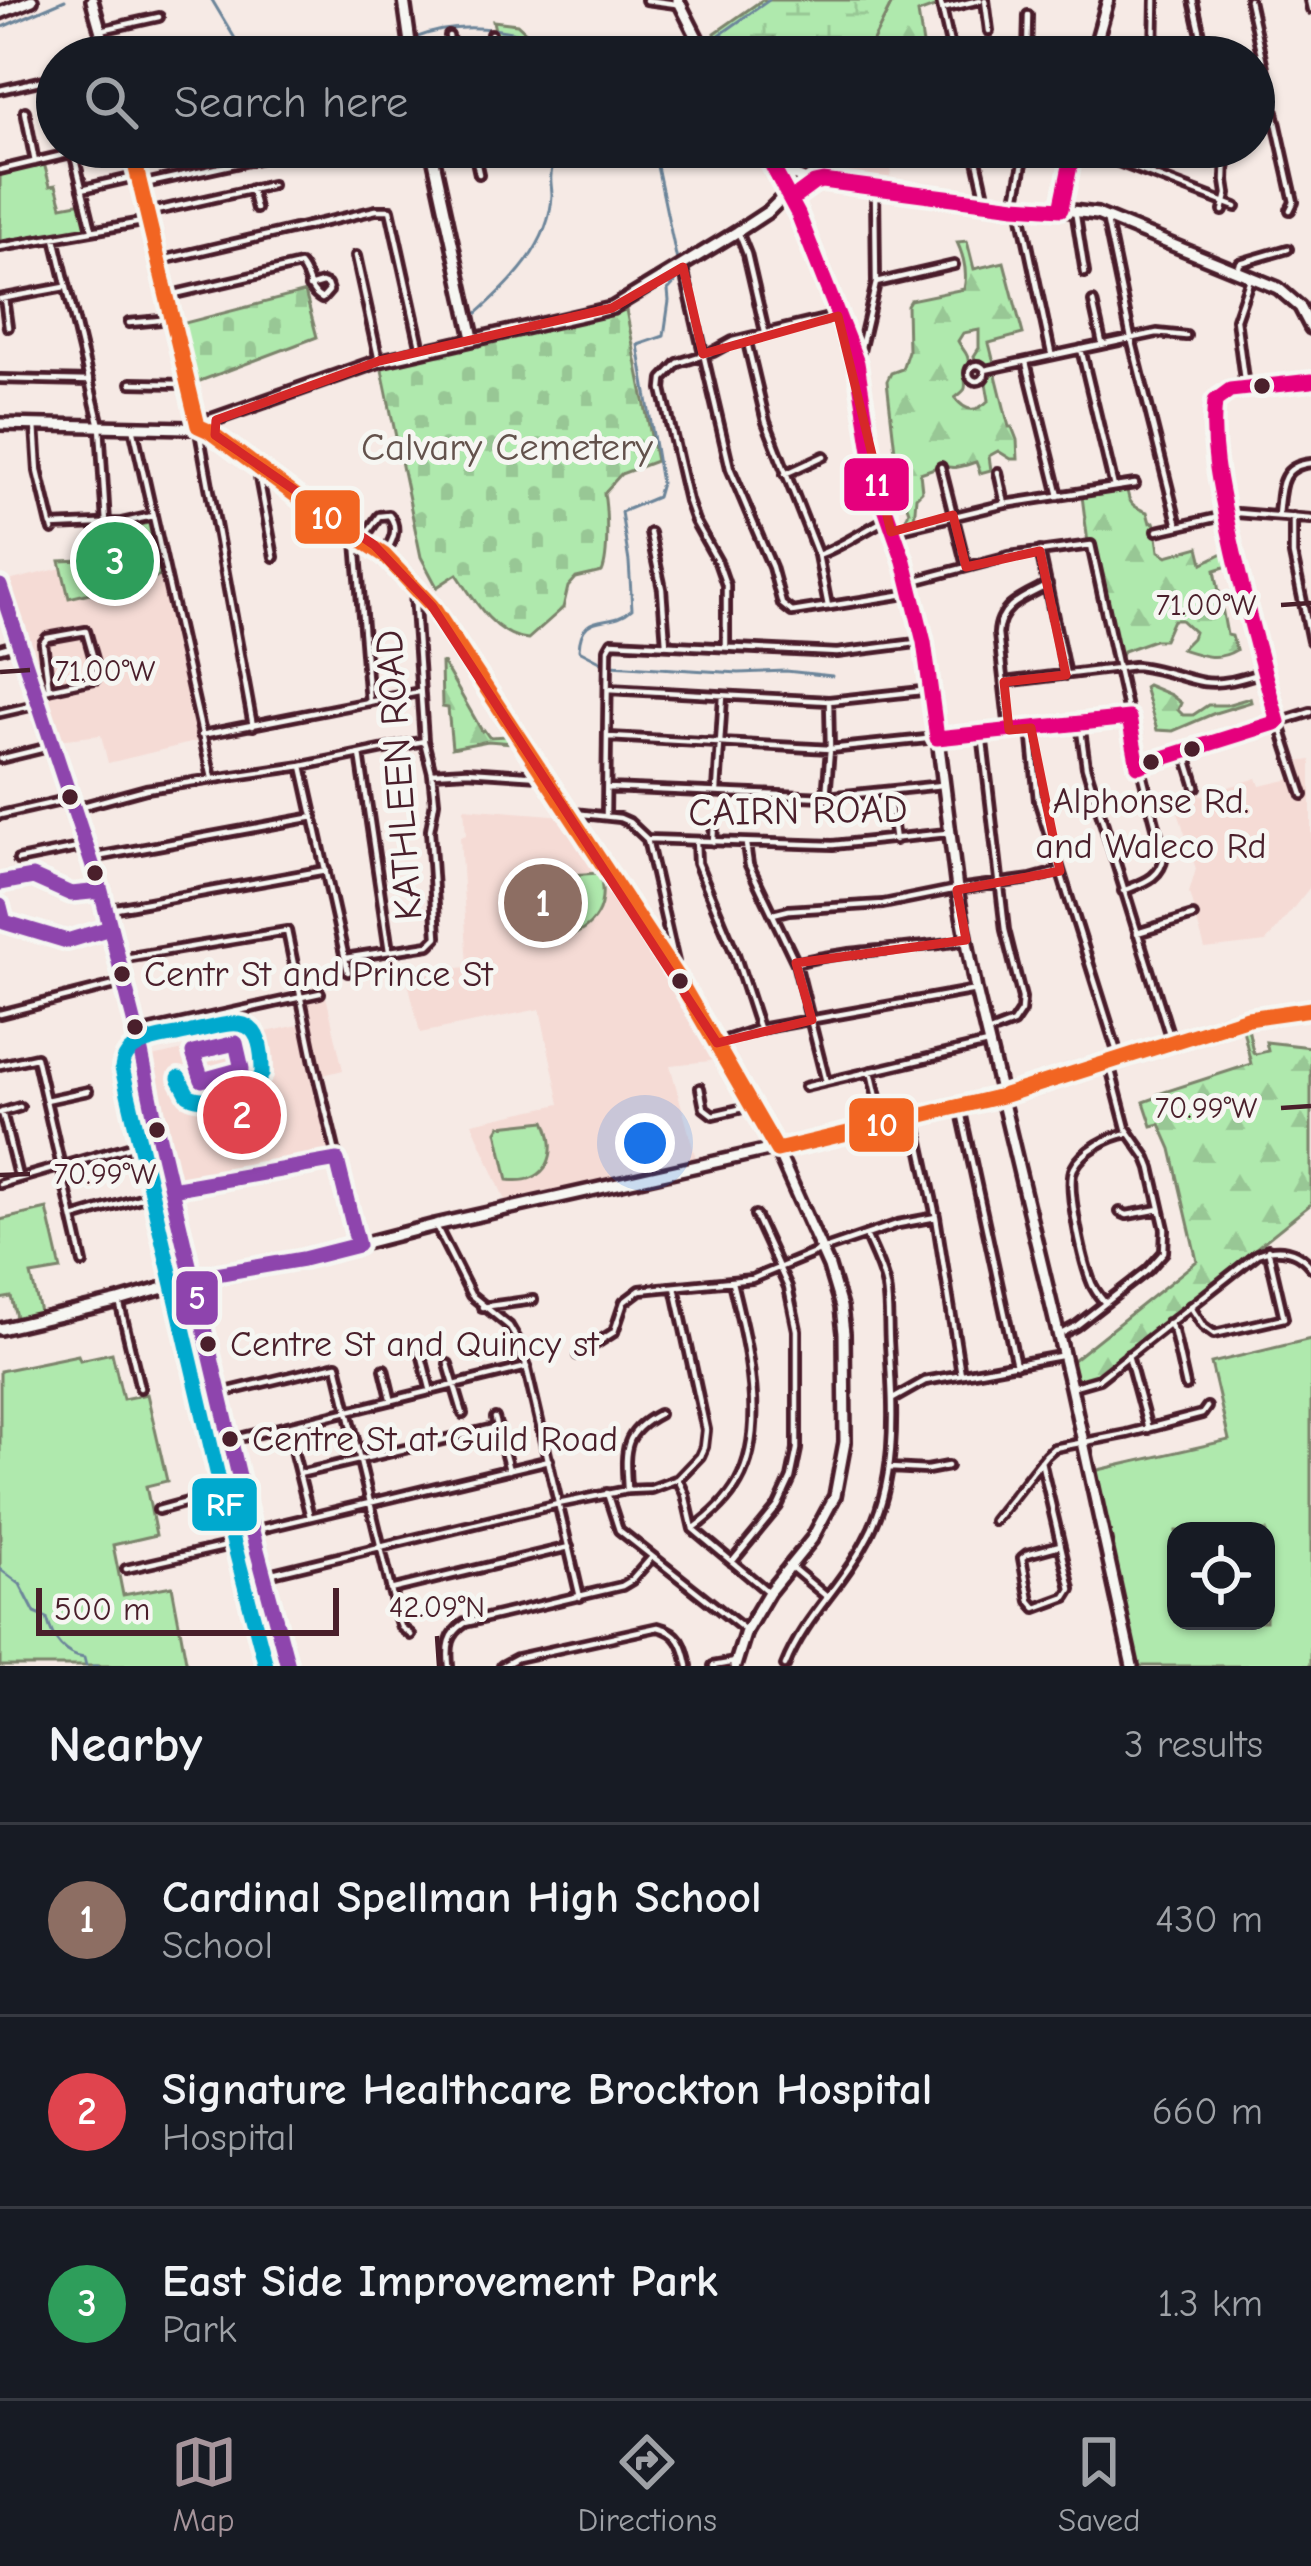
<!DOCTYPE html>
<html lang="en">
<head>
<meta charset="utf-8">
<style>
	body { margin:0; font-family:"Comic Neue",sans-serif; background:#242831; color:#f1f3f6 }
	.controls { position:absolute; right:36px; bottom:36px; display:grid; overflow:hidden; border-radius:24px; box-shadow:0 3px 9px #0004 }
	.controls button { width:108px; height:108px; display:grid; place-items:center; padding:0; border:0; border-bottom:3px solid #363941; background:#171b24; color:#f1f3f6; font:60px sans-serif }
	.scale { position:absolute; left:36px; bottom:30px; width:303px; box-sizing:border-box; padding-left:12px; border:6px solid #4a1f2b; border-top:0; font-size:33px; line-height:42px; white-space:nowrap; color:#4a1f2b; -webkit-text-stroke:9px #f6f6f2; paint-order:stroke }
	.you { position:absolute; left:645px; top:1143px; width:42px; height:42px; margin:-30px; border:9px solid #fff; border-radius:50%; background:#1a73e8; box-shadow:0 0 0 18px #1a73e833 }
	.badge { display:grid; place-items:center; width:78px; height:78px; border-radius:50%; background:#a6949b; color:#fff; font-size:39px; font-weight:700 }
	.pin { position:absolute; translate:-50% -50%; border:6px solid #fff; box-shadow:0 3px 12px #0006 }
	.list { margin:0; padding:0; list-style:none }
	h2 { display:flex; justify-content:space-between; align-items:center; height:156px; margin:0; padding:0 48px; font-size:51px }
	h2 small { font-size:39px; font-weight:400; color:#9ea1a6 }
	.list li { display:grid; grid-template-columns:78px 1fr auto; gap:36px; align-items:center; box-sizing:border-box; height:192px; padding:0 48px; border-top:3px solid #363941 }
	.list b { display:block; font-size:45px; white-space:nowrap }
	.list p { margin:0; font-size:39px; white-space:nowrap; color:#9ea1a6 }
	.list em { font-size:39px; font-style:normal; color:#9ea1a6 }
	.icon { flex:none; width:66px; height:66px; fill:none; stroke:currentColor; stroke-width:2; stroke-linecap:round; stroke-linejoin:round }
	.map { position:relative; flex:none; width:1311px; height:1666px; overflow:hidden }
	.search { position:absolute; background:#171b24; box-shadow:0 3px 9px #0004; left:36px; right:36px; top:36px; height:132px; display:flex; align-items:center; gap:30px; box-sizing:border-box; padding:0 42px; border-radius:66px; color:#9ea1a6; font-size:45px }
	.sheet { height:732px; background:#171b24 }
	nav { display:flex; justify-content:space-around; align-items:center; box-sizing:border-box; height:168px; border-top:3px solid #363941; background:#171b24; font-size:33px; color:#9ea1a6 }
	nav a { display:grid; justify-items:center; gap:6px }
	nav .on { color:#a6949b }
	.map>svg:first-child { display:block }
	.built { fill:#f5dbd5 }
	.forest { fill:url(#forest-firs); stroke:#7c846c; stroke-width:3 }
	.wetland { fill:url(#wetland-marsh); stroke:#7c846c; stroke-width:3 }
	.cemetery { fill:url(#cemetery-stones); stroke:#7c846c; stroke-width:3 }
	.green { fill:#afe9ad; stroke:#7c846c; stroke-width:3; fill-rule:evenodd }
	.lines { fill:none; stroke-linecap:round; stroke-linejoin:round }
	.stream { stroke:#6c859a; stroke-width:3 }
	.street-casing { stroke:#4a1f2b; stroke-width:14 }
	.secondary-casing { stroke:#4a1f2b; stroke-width:18 }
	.street { stroke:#f6f6f2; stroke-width:4.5 }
	.secondary { stroke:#f6f6f2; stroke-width:9 }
	.bus-1-casing { stroke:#f6f6f2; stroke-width:24 }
	.bus-2-casing { stroke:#f6f6f2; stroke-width:24 }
	.bus-3-casing { stroke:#f6f6f2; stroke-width:24 }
	.bus-4-casing { stroke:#f6f6f2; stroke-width:24 }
	.bus-1 { stroke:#8e44ad; stroke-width:15 }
	.bus-2 { stroke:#e5007d; stroke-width:15 }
	.bus-3 { stroke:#f26522; stroke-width:15 }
	.bus-4 { stroke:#00a9ce; stroke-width:15 }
	.marked { fill:none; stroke:#d62828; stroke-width:9; stroke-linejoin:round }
	.ticks { fill:none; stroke:#4a1f2b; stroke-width:4.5 }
	.bus-dot { fill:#4a1f2b; stroke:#f6f6f2; stroke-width:4.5 }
	.labels { text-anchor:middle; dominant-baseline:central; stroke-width:10; stroke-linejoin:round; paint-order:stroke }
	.bus-label { font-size:36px; fill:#4a1f2b; stroke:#f6f6f2; text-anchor:start }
	.park-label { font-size:39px; fill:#63524c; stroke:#f6f6f2 }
	.street-label { font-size:39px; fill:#4a1f2b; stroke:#f6f6f2 }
	.ticks-label { font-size:30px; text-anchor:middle; fill:#4a1f2b; stroke:#f6f6f2; stroke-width:10; stroke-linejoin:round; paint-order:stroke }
	.line-badge { stroke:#f6f6f2; stroke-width:4.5 }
	.badge-label { font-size:33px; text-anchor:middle; font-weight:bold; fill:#fff }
</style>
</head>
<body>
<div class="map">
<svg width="1311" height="1666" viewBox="0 0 1311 1666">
	<defs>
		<pattern id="forest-firs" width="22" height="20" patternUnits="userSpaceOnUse" patternTransform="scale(3)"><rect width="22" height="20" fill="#afe9ad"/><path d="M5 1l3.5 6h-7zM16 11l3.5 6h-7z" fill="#98c795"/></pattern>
		<pattern id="wetland-marsh" width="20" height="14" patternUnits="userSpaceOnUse" patternTransform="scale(3)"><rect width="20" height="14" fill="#afe9ad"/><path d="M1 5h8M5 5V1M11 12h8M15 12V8" fill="none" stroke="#98c795"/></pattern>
		<pattern id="cemetery-stones" width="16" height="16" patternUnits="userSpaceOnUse" patternTransform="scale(3)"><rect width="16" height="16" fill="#afe9ad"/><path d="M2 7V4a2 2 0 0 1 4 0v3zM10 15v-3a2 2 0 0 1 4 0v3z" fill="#98c795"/></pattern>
	</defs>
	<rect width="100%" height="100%" fill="#f6eae5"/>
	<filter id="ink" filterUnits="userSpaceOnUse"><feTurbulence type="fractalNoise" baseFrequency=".00833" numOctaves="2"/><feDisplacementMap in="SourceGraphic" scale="24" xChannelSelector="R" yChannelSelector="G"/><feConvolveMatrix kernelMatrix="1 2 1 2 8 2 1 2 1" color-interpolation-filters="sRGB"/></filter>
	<g filter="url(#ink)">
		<path class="built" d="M769,147H894L889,186L800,173L785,166Z
			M62,568L70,598L162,576L199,741L108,763L101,735L57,740L4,582Z
			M1311,760V886L1266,942L1205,949L1189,893L1196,869L1174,799L1194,793L1204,795L1257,778L1260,786L1300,777L1296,762Z
			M464,808L565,816L691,1007L721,1060L670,1065L697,1162L507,1205L472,1123L560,1104L540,1009L420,1033L406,973L468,967L460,837L466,835Z
			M326,996L343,1070L315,1077L333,1156L175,1185L147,1058L308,1023L304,1001Z"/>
		<path class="forest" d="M890,0H936L937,6L918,13L925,57H864L891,5Z
			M774,38L788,47L790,57H712L708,52Z
			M967,241L974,269L1004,262L1023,334L989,343L995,367L988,368L976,362L974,356L979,348V330L963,333L958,341C963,351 970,354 968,366C968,369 965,372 965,375C965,390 969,387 955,398C966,412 976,413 989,400L985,378L987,373L995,371L1009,427H1012L1017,440L1018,459H1011L998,451L989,456L991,470L980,473L976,462C966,465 953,471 943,465L920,473L922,491L916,497L914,523L909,524L905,521L909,511L901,489C890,486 881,483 881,470L892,464L895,451L887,381L891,373L902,369L908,351L907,305L910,300L964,289C968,272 964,257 957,242Z
			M1127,488C1128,503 1133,507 1147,512L1150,523L1154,522L1156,527H1160L1154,532H1160L1157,537L1159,551L1167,556L1199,547L1203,563L1227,551L1231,555L1228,566L1215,570L1227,635L1232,636L1236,650C1217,662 1200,655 1181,649L1192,638L1194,632L1181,620H1173L1164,640H1154L1123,651L1120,659L1095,544L1088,543L1082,496Z
			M441,663H443L482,731L484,730L489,737L509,736L513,743L488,741L452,748L448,708L442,707Z
			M1147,685L1171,695L1181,703L1178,710L1183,715H1193L1208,705H1226L1250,698L1251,702L1215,713L1173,731L1157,730L1144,687Z
			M1247,1023L1253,1052L1256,1054L1268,1051L1266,1042L1311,1047V1204L1094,1378L1075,1380L1069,1363L1197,1261L1171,1149L1160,1124L1152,1126L1144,1102L1158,1097V1094L1251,1064L1242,1025Z"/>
		<path class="wetland" d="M762,0H890L891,5L865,57H790L788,47L774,38L717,49L715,33Z"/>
		<path class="cemetery" d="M305,292L317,337L192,384L177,325Z
			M626,310L656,461L621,474L604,493C607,510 609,556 602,572L576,578L568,587L563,608L528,639C495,637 473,599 457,574L437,587L421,557L381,365Z"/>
		<path class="green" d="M493,21L517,24L553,57H501Z
			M44,163L50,186L56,185L62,206L83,202L89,228L0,244V175Z
			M150,523L162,576L69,598L60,561L83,560V555L93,554V540L106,538L107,534L122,537V542L130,543L129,526Z
			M599,873C609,906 595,931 561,939L552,879L554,876Z
			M545,1121C560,1153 548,1185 508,1180L497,1131L500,1126Z
			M47,1209L61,1270L31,1275L41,1316L17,1321L11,1297L0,1299V1220Z
			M1311,1339V1666H1135L1094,1471L1229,1440L1211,1363ZM1176,1531H1266V1621H1176Z
			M112,1353L123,1399L147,1394L167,1481L146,1486L156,1535L113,1545L123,1595L172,1586L187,1666H0V1371L78,1355L80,1360Z"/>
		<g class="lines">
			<path class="stream" d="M212,0L246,57
				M0,28L65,0
				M415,38C477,13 539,39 599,57
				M541,40L555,57
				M707,44L769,0
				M359,57L407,43
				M671,57L698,48
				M653,147L677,261
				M476,314C511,283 550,245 552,195C552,188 550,182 551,175C552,164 554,158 552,147
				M602,662L579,650C581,608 610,629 632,609L629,562L621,512L657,497L661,483L638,345L664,336L669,301L668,290L679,278
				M611,665L739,673L786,671L832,676
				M0,1569L20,1584L35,1613L47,1618C52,1638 63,1655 84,1658L86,1666
				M93,1666H98"/>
			<g class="street-casing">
				<path id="street" d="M646,0L676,4
					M940,0L953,57
					M985,0L989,31
					M1193,0L1206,57
					M1249,0L1294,202L1290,210
					M1309,0L1311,9
					M942,9L980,0
					M101,30L159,17
					M491,34L496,57
					M449,36L453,57
					M1056,52L1084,57
					M1027,57L1028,15
					M1154,57L1155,0
					M0,90L57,77
					M25,111L35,162
					M72,147L92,229
					M473,147L479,174
					M974,147L986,200
					M1079,147L1236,207
					M0,170L97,147
					M140,185L312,147
					M82,189L135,177
					M251,189L256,209
					M1016,200L1026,147
					M1020,207L1051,353
					M1075,210L1085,273
					M1223,211L1227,194L1225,181L1226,147
					M147,213L272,185
					M1107,222L1131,338L1178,526
					M739,234L747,254L765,332
					M55,238L100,426L106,523
					M0,247L148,221
					M356,256L379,361
					M158,261L376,210H390L421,350
					M683,268L730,468L772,567L782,604L792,612L912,593
					M1238,271L1240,263L1288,249
					M876,283L954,265
					M166,296L300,265C310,276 307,291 322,299L329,291L327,285L322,283L309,287
					M4,298L8,327
					M0,299L65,287
					M1093,302L1102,343
					M129,323L171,319
					M746,338L766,422L818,555L828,606
					M1081,349L1114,487
					M858,360L876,283L875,188
					M1026,362L1059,496
					M969 373a8 8 0 1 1 16 0a8 8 0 1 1-16 0Z
					M985,370L1157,333L1186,336
					M0,379L90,381
					M131,383L185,384
					M1245,387L1236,319L1251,276
					M35,425L38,471L51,525
					M198,426L253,726
					M133,427L212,778
					M257,467L274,557
					M941,467L966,566
					M998,472L1005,504
					M785,474L824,456
					M1278,515C1281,488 1279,466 1311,463
					M1293,517V555L1311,641
					M53,530L52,526L121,523L152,516
					M893,531L1005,504L1135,484
					M1157,531L1237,513L1311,519
					M650,533L662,589L666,644
					M363,539L379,516L389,515C400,529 392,542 384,555
					M356,541L369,702
					M1040,551L1066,675
					M818,555C843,546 863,531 887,519
					M910,582L1009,556L1091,545C1114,649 1135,753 1164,856C1161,879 1142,883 1123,891
					M726,647V585L718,562L695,521L688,501L662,389L663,379L678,363L713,352L733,341L837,316
					M0,649L18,644
					M1004,682L1134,666C1158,667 1180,678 1203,682C1224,685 1244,678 1263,672
					M608,689L829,701L931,690
					M34,692L95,679L97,670L86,631L47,638L43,643L49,689
					M0,713L35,705
					M1080,723L1086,767L1171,1040
					M1031,728L1038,800L1119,1058
					M1009,730L998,634C999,605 1025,597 1048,585
					M982,733L1005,930L1022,998L1021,1011L1013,1023L987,1033
					M201,735L419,692
					M609,737L830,749L1129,718
					M1185,751L1196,787
					M360,754L389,951
					M0,759L53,746
					M302,766L348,972
					M1138,766L1311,712
					M432,773L467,771L540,776
					M607,788L826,797L942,785
					M717,791L723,696
					M888,792L895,840
					M1303,795C1267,689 1234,576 1217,464C1214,443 1207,421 1215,401L1230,390L1311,381
					M826,797L830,749L829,701
					M76,808L146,789L302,766L424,741
					M574,813L620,818L629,822L647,839L675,962L672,970
					M0,815L70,799
					M606,815L608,649L612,642L837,653L924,642
					M647,839L833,845L947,833
					M696,841L697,863L735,954L759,1028
					M713,842L714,824
					M746,844L749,865L796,963L826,1082
					M91,858L314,817
					M18,860L83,847
					M105,910L326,870
					M773,914L789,910L883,904L957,889L1031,879L1060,871
					M1137,933L1193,916
					M345,958L429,945L437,937L430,830L435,802L432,773L424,741L414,592
					M119,959L287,931L314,1062L358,1245
					M796,963C851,948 909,951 966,940
					M0,1014L123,983
					M137,1033L320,993
					M717,1043L759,1029L976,990
					M0,1065L36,1057L83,1263
					M871,1071L883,1124
					M805,1087L987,1044
					M700,1088L704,1108L713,1115L752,1106
					M46,1100L88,1091
					M960,1107L1016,1365
					M2,1112L18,1176
					M0,1113L20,1107
					M915,1118L936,1217L961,1374
					M0,1184L156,1139
					M1120,1212L1127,1215L1160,1209
					M73,1218L171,1189L337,1160
					M436,1226L471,1295L509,1326L522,1348L580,1597
					M119,1301L140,1388
					M1105,1303C1099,1296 1093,1289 1090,1279C1083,1260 1065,1184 1074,1168C1083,1150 1110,1136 1129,1133
					M1190,1306L1203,1326L1214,1334L1284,1318L1268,1249
					M482,1307L533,1300
					M1168,1323L1174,1332L1186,1386
					M1059,1335L1076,1326L1148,1270L1164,1252L1165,1229L1151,1168L1147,1158L1126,1128L1109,1063
					M421,1353L430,1388
					M578,1355L614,1332L624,1302L640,1290L752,1279L822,1250L898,1224L936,1217
					M1128,1355L1148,1429
					M448,1364L463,1414
					M384,1369L391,1398
					M1071,1387L1099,1379L1257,1254C1278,1246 1297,1249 1311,1267
					M221,1393L337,1365L397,1615L401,1627L411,1635
					M893,1399L925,1381L1060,1356
					M495,1418L509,1470
					M287,1426L310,1517
					M231,1440L527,1367
					M1041,1461L1071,1589L1066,1597L1036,1608L1030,1601L1022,1558L1027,1554L1060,1545
					M890,1468L927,1470L948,1466
					M299,1474L498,1427
					M678,1479L685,1494L693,1529L768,1592
					M627,1489C625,1451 622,1433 659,1414
					M607,1493L619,1530L744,1629
					M158,1510L239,1488
					M994,1521L1046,1455L1054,1448L1126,1434L1202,1414L1207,1407
					M693,1529C711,1516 727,1502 738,1482C769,1427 746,1340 732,1282
					M252,1531L549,1460
					M732,1562L778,1506L791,1478L797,1449V1330L788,1287L755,1215
					M790,1566L827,1597
					M126,1569L254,1540
					M264,1575L558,1504L627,1490L651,1489L678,1479L700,1456L704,1447L706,1430L675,1287
					M390,1590L569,1547
					M449,1666C447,1647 448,1634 465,1623L622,1586L632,1580L652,1557
					M502,1666L517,1658L658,1627C680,1632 684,1646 688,1666
					M713,1666L735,1662
					M785,1666C804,1618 841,1587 865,1542C899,1482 893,1409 889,1342C888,1324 889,1305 886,1287C883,1270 873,1251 866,1235"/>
			</g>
			<g class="secondary-casing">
				<path id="secondary" d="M92,0L108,57
					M404,0L412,57
					M678,0L707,57
					M0,13L32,0
					M1092,57L1108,0
					M131,147L198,426L209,431L303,501L384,555L432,606L679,980L777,1150L829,1267L841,1307L844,1333L845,1442L835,1496L812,1539L769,1592L746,1631L735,1666
					M431,147L473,338
					M762,147L798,214L858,369L876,482L910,582L928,659L957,889L976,990L1071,1387L1132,1666
					M776,164L783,171L814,183
					M1061,209L1074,147
					M0,424L189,428L379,361L612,308L737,232L769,211L787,193L801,186L823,181L1097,214L1278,288L1300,307L1311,328
					M0,586L101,891L137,1033L159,1138L252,1531L288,1666
					M0,1329L119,1301L215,1273L303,1259L435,1225L960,1107L1248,1018L1311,1009"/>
			</g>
			<use href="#street" class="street"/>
			<use href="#secondary" class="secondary"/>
			<g class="bus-1-casing">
				<path id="bus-1" d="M0,586L101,891L137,1033L159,1138L252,1531L288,1666
					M0,883L33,877L71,894L101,891
					M0,906L4,922L67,941L110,928
					M236,1043L242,1069L202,1080L193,1053Z
					M171,1189L337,1160L358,1245L303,1259L193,1278"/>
			</g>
			<g class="bus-2-casing">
				<path id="bus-2" d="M762,147L798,214L857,363L876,482L904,561L924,642L937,738L1129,718L1138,766L1278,722C1260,659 1243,595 1229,531C1220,488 1210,445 1215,401L1230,390L1311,381
					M791,200L814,183L823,181L1015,206L1061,209L1074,147"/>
			</g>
			<g class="bus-3-casing">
				<path id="bus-3" d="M131,147L198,426L209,431L303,501L384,555L432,606L679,980L777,1150L1002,1096L1248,1018L1311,1009"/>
			</g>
			<g class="bus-4-casing">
				<path id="bus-4" d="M186,1033C161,1039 126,1039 122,1068L232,1536L266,1666
					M179,1078L188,1095C208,1106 251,1095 262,1074C263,1011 238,1021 191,1032"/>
			</g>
			<use href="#bus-1" class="bus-1"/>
			<use href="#bus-2" class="bus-2"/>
			<use href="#bus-3" class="bus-3"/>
			<use href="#bus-4" class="bus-4"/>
		</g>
	</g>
	<path class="marked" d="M683,267L703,354L838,316L891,532L953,515L966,567L1040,551L1066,675L1004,682L1009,730L1031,728L1060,871L957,890L966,940L796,963L812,1020L717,1043L432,606L374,545L215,435L216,420L379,361L612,308Z"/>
	<path class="ticks" d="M1281,605L1311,603M0,672L30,670M1281,1108L1311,1106M0,1175L30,1174M437,1636L439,1666"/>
	<g class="bus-dot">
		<circle cx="1262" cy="386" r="10"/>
		<circle cx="1192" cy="749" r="10"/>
		<circle cx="1151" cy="762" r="10"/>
		<circle cx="70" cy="797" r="10"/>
		<circle cx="95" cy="873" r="10"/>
		<circle cx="122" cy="974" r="10"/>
		<circle cx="680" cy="981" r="10"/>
		<circle cx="135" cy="1027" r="10"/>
		<circle cx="157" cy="1130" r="10"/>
		<circle cx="208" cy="1344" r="10"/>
		<circle cx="230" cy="1439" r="10"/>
	</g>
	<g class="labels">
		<g class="bus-label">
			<text x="1151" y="801" text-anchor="middle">Alphonse Rd.<tspan x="1151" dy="45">and Waleco Rd</tspan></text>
			<text x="144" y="974">Centr St and Prince St</text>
			<text x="230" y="1344">Centre St and Quincy st</text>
			<text x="252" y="1439">Centre St at Guild Road</text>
		</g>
		<g class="park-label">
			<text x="507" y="447">Calvary Cemetery</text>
		</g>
		<g class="street-label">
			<text transform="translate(399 775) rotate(-94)">KATHLEEN ROAD</text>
			<text transform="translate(798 811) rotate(-1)">CAIRN ROAD</text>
		</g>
	</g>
	<g class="ticks-label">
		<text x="1206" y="615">71.00°W</text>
		<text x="105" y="681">71.00°W</text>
		<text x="1206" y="1118">70.99°W</text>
		<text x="105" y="1184">70.99°W</text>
		<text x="437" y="1617">42.09°N</text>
	</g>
	<g class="line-badge">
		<rect x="842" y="456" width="69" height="57" rx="12" fill="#e5007d"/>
		<rect x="293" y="488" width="69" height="58" rx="12" fill="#f26522"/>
		<rect x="847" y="1096" width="69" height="58" rx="12" fill="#f26522"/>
		<rect x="174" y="1269" width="46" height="58" rx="12" fill="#8e44ad"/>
		<rect x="190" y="1476" width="69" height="57" rx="12" fill="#00a9ce"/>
	</g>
	<g class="badge-label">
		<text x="877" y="496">11</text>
		<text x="327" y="529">10</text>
		<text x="882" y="1136">10</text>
		<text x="197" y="1309">5</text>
		<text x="225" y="1516">RF</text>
	</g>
</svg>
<div class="controls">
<button><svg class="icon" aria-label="locate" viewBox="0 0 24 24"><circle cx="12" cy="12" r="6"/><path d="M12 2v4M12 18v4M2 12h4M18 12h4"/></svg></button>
</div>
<div class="scale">500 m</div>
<div class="you"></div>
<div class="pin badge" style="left:543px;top:903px;background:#8d6e63">1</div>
<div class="pin badge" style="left:242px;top:1115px;background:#e0444e">2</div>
<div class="pin badge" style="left:115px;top:561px;background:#2e9e5b">3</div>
<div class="search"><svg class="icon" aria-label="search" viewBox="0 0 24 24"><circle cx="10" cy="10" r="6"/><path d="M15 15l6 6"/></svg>Search here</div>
</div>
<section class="sheet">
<h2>Nearby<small>3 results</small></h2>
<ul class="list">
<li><span class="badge" style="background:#8d6e63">1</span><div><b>Cardinal Spellman High School</b><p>School</p></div><em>430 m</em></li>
<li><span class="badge" style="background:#e0444e">2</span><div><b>Signature Healthcare Brockton Hospital</b><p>Hospital</p></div><em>660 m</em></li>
<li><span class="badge" style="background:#2e9e5b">3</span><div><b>East Side Improvement Park</b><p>Park</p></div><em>1.3 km</em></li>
</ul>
</section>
<nav>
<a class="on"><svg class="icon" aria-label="map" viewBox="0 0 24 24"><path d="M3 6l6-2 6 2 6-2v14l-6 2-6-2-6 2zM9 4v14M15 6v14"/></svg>Map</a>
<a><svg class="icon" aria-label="directions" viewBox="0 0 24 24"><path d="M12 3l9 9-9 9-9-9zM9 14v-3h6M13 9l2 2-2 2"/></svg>Directions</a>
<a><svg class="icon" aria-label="saved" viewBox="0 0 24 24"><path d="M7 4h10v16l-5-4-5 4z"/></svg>Saved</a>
</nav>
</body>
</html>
